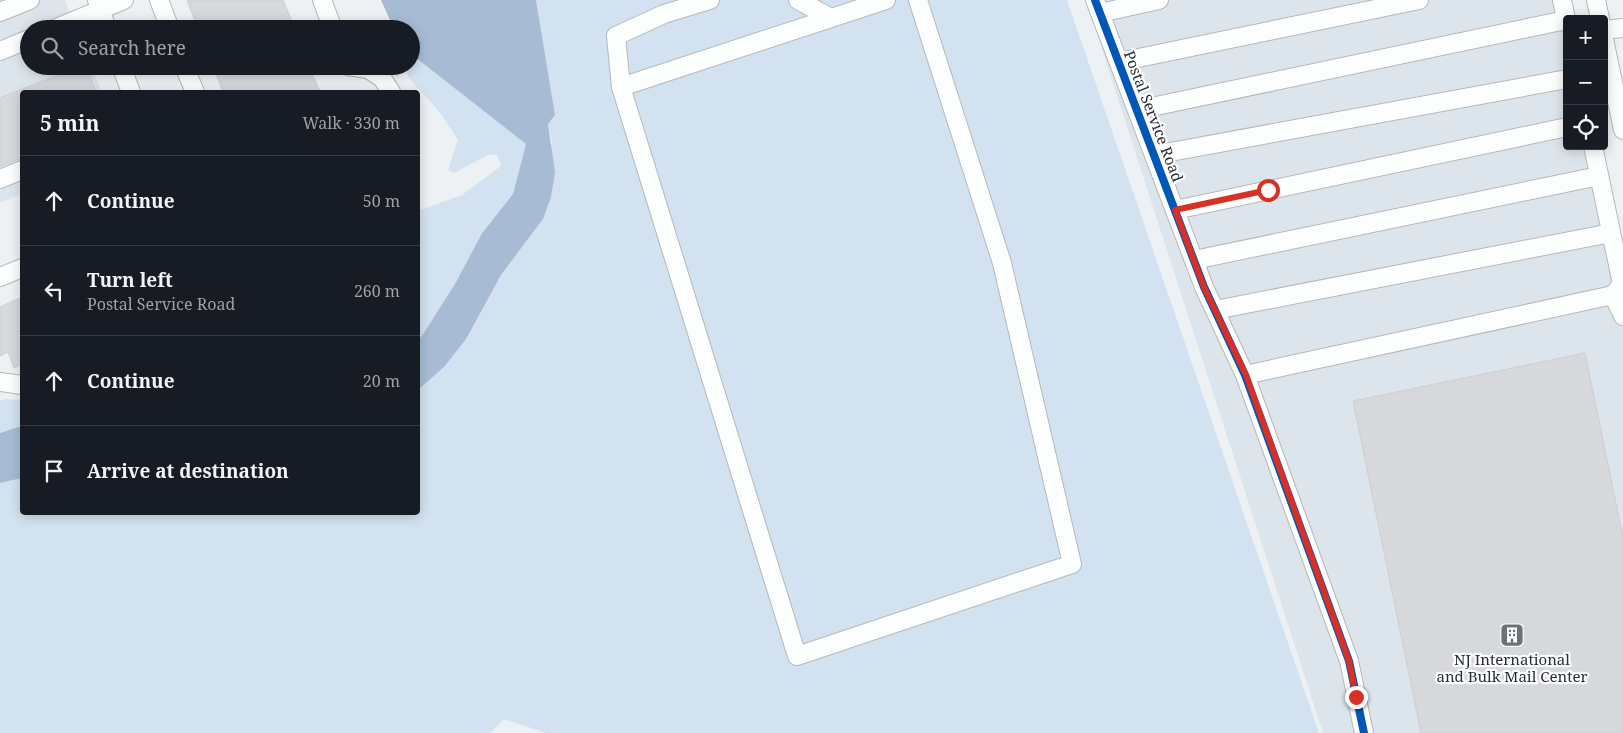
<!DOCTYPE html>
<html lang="en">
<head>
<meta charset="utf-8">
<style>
	body { margin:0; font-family:"Noto Serif",serif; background:#20242c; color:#f1f3f6 }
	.controls { position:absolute; right:15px; top:15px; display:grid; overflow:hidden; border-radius:5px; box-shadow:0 2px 12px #0003 }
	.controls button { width:45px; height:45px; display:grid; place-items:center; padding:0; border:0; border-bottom:1px solid #363941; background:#171b24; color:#f1f3f6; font:25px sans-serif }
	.stop { position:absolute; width:15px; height:15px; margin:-11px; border:4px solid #d93025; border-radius:50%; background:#fff }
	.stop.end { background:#d93025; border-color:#fff; box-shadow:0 1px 5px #0008 }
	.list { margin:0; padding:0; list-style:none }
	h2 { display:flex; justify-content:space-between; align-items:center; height:65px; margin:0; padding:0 20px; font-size:21px }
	h2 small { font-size:16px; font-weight:400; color:#9ea1a6 }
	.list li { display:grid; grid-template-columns:32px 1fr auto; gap:15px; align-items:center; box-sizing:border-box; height:90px; padding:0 20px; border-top:1px solid #363941 }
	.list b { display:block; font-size:19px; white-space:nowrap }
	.list p { margin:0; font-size:16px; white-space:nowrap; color:#9ea1a6 }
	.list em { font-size:16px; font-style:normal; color:#9ea1a6 }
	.icon { flex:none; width:28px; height:28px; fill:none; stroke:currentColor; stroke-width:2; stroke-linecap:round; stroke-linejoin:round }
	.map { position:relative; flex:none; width:1623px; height:733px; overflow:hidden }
	.search { position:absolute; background:#171b24; box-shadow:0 2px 12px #0003; left:20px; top:20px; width:400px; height:55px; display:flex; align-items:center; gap:12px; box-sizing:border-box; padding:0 18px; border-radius:28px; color:#9ea1a6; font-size:19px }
	.panel { position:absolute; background:#171b24; box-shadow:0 2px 12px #0003; left:20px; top:90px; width:400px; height:425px; border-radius:5px }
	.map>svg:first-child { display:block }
	.built { fill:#dde5ec }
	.green { fill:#d2e2f0 }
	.water { fill:#a7bcd4 }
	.building { fill:#d6d8dc; stroke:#cccfd1 }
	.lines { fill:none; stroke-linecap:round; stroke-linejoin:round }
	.minor-casing { stroke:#b5b8ba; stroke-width:20 }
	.minor { stroke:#fcfdfd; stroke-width:18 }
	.cycleway-casing { stroke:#fcfdff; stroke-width:11 }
	.cycleway { stroke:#0057b8; stroke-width:8 }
	.route { stroke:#d93025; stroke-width:6 }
	.labels { text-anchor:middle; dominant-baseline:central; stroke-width:4.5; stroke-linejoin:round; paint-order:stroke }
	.street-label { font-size:15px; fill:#2b2d30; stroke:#fcfdff }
	.poi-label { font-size:15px; fill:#2b2d30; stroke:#fcfdff }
</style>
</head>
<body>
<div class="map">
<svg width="1623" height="733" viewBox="0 0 1623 733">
	<rect width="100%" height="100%" fill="#edf1f4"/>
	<path class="built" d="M0,0H65L76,29H29V66H91L102,92H22V194L0,203Z
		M1086,0H1572L1576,19H1567V146H1602L1623,247V733H1323Z"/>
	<path class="green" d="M536,0H1067L1319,733H546L504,719L490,733H0V483L22,478V512H418V390L444,367L501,275L543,219L552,141L548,124L555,115Z
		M411,54L526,144L513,194L482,232L455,284L418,342V211L462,195L501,166L497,154L488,155L454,173L448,170L458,140L441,114L409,78L404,66H411Z
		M5,399L22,400V428L18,427L0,433V401Z"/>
	<path class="water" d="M381,0H536L555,115L548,124L555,172L551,197L543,219L501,275L466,339L444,367L418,390V342L455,284L482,233L513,194L526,144L411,54V29H394Z
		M18,427L22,428V478L0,483V433Z"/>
	<path class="building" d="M187,0H283L295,29H198Z
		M81,66H86L96,92H22V158L0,166V98Z
		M213,66H309L320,92H223Z
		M22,297V364L14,368L8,352L0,356V307Z
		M1585,353L1623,537V733H1421L1353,401Z"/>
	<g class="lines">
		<g class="minor-casing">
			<path id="minor" d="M97,0L107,29
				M159,0L170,29
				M322,0L333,29
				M798,0L831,18
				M886,0L621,87L797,656L1072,564L1002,263L918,0
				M1095,0L1204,287L1245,375L1349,661L1364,733
				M1562,0L1567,23
				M1596,0L1600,19
				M0,12L30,0
				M1100,13L1159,0
				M54,29L124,0
				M1604,30L1623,28
				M1604,39L1623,130
				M0,51L29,39
				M1119,62L1419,0
				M121,66L131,92
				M184,66L195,92
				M348,66L368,69L382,78L391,92
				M621,87L616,36L664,14L710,0
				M1137,110L1566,20
				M1154,155L1567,79
				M0,179L22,170
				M1175,210L1567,127
				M1194,260L1599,176
				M0,277L22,268
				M1613,295L1623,316
				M1215,310L1611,233
				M1245,375L1613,295L1622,284L1593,146
				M0,382L22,385"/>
		</g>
		<use href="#minor" class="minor"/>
		<g class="cycleway-casing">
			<path id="cycleway" d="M1095,0L1204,287L1245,375L1349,661L1364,733"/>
		</g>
		<use href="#cycleway" class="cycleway"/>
	</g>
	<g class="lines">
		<path class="route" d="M1268,190L1175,210L1204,287L1246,375L1349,661L1356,697"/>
	</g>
	<defs>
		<g id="building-square" transform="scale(1.25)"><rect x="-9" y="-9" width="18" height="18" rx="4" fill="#6f7275" stroke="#fcfdff"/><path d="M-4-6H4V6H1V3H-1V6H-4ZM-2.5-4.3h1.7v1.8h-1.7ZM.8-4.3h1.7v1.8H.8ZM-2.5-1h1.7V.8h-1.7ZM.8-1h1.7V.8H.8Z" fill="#fff"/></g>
	</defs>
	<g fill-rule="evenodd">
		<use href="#building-square" x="1512" y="635"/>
	</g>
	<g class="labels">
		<g class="street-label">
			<text transform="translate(1154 116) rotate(69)">Postal Service Road</text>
		</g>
		<g class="poi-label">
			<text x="1512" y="659">NJ International<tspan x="1512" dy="17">and Bulk Mail Center</tspan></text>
		</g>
	</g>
</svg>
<div class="controls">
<button>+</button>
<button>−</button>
<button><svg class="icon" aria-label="locate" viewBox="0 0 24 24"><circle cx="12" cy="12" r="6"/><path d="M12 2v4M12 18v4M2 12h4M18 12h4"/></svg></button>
</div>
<div class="stop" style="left:1268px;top:190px"></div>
<div class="stop end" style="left:1356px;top:697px"></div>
<div class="search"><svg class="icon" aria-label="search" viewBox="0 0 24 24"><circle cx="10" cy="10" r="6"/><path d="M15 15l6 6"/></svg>Search here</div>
<section class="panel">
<h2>5 min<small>Walk · 330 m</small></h2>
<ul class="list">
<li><svg class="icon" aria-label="ahead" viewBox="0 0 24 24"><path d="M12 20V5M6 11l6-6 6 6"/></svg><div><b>Continue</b></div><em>50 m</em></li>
<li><svg class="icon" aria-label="left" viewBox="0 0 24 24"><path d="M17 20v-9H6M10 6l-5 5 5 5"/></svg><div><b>Turn left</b><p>Postal Service Road</p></div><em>260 m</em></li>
<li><svg class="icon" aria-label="ahead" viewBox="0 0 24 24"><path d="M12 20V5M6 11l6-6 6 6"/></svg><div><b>Continue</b></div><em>20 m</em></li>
<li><svg class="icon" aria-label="arrive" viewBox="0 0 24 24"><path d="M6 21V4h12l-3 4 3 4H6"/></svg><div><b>Arrive at destination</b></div></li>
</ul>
</section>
</div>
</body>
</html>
